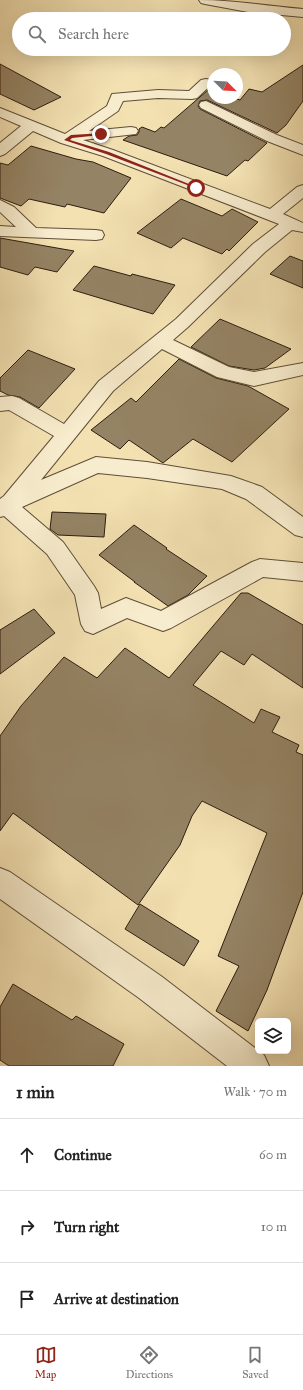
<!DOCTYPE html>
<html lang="en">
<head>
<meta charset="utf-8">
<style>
	body { margin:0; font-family:"IM FELL Great Primer",serif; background:#f6f6f6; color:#222 }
	.controls { position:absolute; right:12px; bottom:12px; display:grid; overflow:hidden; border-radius:6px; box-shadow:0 4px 16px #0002 }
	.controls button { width:36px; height:36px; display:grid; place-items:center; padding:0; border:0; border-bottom:1px solid #e0e0e0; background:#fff; color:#222; font:20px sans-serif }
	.compass { position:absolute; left:207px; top:68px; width:36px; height:36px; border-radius:50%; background:#fff; box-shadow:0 4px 16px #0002; rotate:114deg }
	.stop { position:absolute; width:12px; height:12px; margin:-9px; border:3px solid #8f2418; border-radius:50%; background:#fff }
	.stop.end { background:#8f2418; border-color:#fff; box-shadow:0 1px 4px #0008 }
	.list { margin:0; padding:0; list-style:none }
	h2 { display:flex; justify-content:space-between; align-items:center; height:52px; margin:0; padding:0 16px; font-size:17px }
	h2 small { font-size:13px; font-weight:400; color:#767676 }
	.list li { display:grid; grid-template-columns:26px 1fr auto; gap:12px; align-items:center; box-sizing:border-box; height:72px; padding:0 16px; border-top:1px solid #e0e0e0 }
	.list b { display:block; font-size:15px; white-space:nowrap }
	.list em { font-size:13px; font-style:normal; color:#767676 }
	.icon { flex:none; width:22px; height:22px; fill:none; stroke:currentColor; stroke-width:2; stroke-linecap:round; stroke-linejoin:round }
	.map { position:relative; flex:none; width:303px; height:1066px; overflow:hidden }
	.search { position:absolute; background:#fff; box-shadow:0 4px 16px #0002; left:12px; right:12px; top:12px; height:44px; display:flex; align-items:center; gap:10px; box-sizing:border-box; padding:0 14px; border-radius:22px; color:#767676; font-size:15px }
	.sheet { height:268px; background:#fff }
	nav { display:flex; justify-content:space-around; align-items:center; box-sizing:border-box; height:56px; border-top:1px solid #e0e0e0; background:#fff; font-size:11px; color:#767676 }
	nav a { display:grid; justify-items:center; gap:2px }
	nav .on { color:#8f2418 }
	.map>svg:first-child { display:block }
	.building { fill:#948364; stroke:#2e1d0f }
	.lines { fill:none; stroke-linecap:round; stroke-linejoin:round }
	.minor-casing { stroke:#5f4e38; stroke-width:2 }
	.minor { fill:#f7eccd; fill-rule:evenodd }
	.route { fill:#8f2418 }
</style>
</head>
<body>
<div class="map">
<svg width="303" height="1066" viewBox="0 0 303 1066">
	<rect width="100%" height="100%" fill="#f3e1b2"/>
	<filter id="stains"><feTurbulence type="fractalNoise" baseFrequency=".005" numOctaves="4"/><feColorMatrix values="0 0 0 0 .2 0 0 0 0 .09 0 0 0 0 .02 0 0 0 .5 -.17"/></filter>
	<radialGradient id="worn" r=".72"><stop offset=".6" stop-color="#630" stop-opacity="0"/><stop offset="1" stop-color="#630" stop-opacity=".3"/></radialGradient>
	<path class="building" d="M0,64L61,97L34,110L0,94Z
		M303,65V101L286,125L277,133L207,100L200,101L198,106L200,109L267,143L248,161L245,160L227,176L123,140L129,136L137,135L139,132V129L142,127L155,132L161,127L164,128L208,90L213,91V98H234L240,100L249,89L262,92Z
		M31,146L76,159L93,162L131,178L104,213L67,204L65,207L29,199L21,206L0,198V163L8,165Z
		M181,199L222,216L232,209L258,222L229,251L227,249L222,254L183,238L171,248L137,233Z
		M0,238L74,251L57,272L35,267L28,275L0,267Z
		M290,256L303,261V288L270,274Z
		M94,266L131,276L132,274L175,285L153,314L73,290Z
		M220,319L291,349L265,368L254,370L229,366L191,347Z
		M28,350L75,369L39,408L20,397L8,395L0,391V378Z
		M179,359L216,378L248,386L289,409L232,462L193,439L163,463L129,440L120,449L91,430L131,398L136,402Z
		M52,512L106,514L104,537L58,535L50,529Z
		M134,525L167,548L166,549L207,576L188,595L168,606L134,582H135L99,555Z
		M241,593H248L303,625V688L252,654L244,665L221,651L193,685L254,723L261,709L280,717L272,732L299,745L296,752L303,755V892L267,990L248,1031L216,1011L239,966L218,956L267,833L202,801L192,816L180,845L138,905L13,813L0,831V736L21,706L64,657L97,678L125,648L169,678Z
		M34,609L55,633L0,674V630Z
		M140,904L199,941L184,966L125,929Z
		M13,984L72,1020L76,1016L124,1044L113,1066H9L0,1060V1007Z"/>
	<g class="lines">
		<g class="minor-casing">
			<path id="minor" d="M199,0C234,0 268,6 303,9V17L248,12L205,4L201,3Z
				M206,79L211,80L213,83L197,98L192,99L158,98L123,101L118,111L89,131L131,127L136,128L138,131L136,134L83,140L113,150L270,209L297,187L303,185V198L283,214L303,223V232L292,230L265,252L188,327L173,340L229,367L254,372L303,363V375L254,386L217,377L162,349L113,391L41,480L96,457L147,462L231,476L262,487L303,517V537L295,535L246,499L222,489L147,478L98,473L22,507L63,542L94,586L98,593L101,609L126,598L161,611L252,562L260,559L303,563V581L263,577L171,628L163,631L127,618L93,634L85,631L81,624L75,595L47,554L4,516L0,517V499L4,496L54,436L9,410L0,411V397L12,396L19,398L64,424L99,381L176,319L253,244L279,224L103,156L61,143L33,131L5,154L0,156V143L21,126L0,117V108L65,134L107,106L112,94L158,90L189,91L201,80Z
				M206,101L277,135L303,145V155L267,141L201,108L199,105L201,102Z
				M0,200L14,207L36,228L96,230L102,231L104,235L102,239L96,240L0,236V226L16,227L0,212Z
				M0,868L10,872L161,976L264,1055L269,1066H227L139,998L0,899Z"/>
		</g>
		<use href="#minor" class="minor"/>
	</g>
	<path class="route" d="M103,133L101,135L72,138L70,140L109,152L199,188H195L106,154L64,140L71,135Z"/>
	<rect width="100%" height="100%" filter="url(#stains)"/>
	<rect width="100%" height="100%" fill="url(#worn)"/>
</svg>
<div class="controls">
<button><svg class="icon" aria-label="layers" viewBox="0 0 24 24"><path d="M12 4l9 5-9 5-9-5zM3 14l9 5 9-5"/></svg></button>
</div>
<svg class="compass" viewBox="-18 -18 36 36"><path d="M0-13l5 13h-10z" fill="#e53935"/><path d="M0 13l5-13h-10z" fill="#767676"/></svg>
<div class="stop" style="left:196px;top:188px"></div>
<div class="stop end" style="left:101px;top:134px"></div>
<div class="search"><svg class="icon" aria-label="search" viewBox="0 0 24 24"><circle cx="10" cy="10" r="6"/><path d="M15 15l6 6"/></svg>Search here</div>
</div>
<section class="sheet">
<h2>1 min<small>Walk · 70 m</small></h2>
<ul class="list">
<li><svg class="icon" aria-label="ahead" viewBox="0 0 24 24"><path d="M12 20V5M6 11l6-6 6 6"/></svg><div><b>Continue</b></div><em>60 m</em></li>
<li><svg class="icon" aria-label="right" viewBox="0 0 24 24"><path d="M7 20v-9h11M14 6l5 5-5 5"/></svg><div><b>Turn right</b></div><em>10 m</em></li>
<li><svg class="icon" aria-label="arrive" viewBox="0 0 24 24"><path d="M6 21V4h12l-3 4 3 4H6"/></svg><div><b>Arrive at destination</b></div></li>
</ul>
</section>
<nav>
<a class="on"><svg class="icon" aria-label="map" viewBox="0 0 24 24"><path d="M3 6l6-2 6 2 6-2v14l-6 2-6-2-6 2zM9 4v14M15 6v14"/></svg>Map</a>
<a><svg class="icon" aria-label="directions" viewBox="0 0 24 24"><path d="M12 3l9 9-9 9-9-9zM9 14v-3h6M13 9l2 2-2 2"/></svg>Directions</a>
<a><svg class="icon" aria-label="saved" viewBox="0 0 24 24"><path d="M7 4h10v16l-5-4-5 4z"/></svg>Saved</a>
</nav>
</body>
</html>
